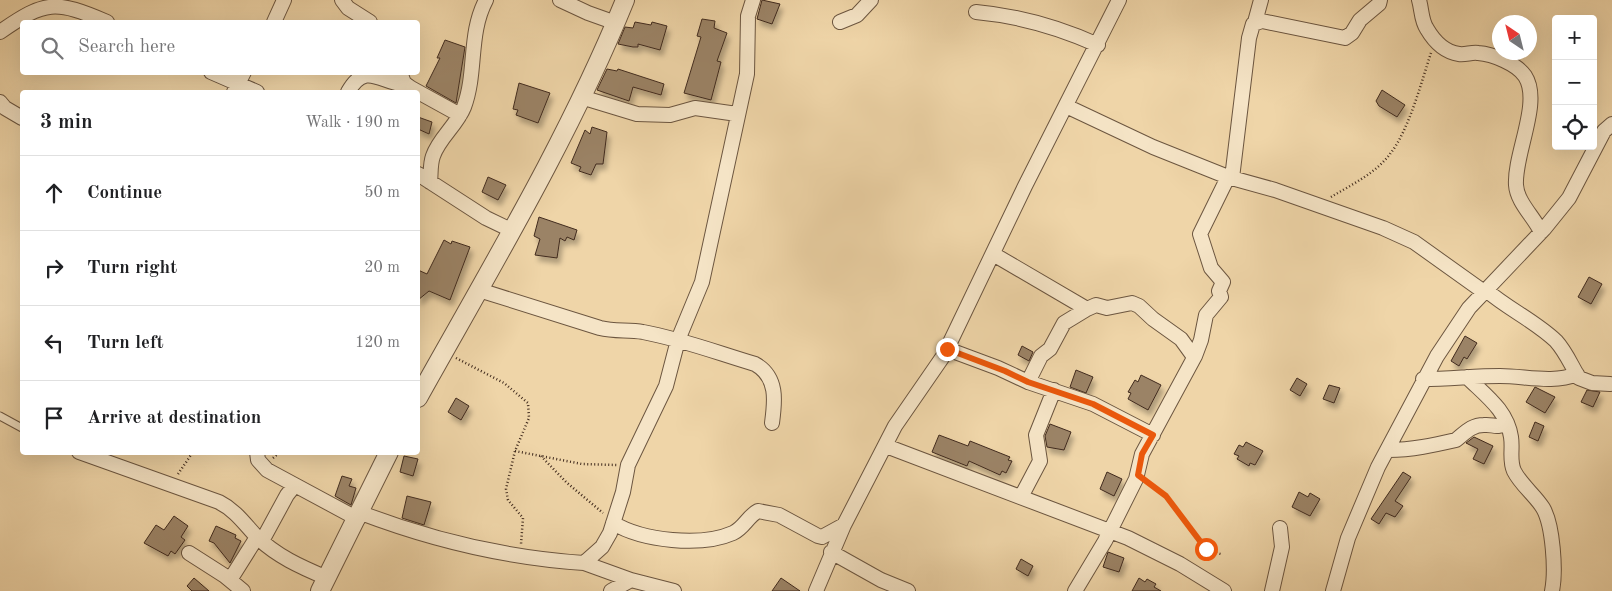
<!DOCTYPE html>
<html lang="en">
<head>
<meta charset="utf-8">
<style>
	body { margin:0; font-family:"Old Standard TT",serif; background:#f2f2f2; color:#202124 }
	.controls { position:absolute; right:15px; top:15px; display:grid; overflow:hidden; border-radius:5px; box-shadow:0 5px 20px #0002 }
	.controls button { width:45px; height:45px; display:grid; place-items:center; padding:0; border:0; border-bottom:1px solid #e0e0e0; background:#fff; color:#202124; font:25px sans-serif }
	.compass { position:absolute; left:1492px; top:15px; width:45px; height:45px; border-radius:50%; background:#fff; box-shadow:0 5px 20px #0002; rotate:325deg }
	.stop { position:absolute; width:15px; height:15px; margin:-11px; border:4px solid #ea580c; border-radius:50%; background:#fff }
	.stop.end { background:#ea580c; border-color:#fff; box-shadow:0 1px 5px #0008 }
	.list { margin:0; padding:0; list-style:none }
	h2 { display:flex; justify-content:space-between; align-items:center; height:65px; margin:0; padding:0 20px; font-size:21px }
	h2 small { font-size:16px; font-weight:400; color:#757577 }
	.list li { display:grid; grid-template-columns:32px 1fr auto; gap:15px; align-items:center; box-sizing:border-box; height:75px; padding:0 20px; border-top:1px solid #e0e0e0 }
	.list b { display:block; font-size:19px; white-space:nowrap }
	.list em { font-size:16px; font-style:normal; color:#757577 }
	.icon { flex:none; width:28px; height:28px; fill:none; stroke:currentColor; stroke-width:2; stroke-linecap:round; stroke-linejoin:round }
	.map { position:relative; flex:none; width:1612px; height:591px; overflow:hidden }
	.search { position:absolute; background:#fff; box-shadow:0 5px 20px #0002; left:20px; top:20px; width:400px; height:55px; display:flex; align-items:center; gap:12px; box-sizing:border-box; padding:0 18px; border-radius:5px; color:#757577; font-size:19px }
	.panel { position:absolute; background:#fff; box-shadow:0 5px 20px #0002; left:20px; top:90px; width:400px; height:365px; border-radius:5px }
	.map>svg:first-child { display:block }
	.building { fill:#9b8366; stroke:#412b1e; filter:url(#shadow) }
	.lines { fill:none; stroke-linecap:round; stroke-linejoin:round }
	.service-casing { stroke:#6c5640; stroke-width:9 }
	.minor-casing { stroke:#6c5640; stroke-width:16 }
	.tertiary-casing { stroke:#6c5640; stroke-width:20 }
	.path { stroke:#412b1e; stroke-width:2.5; stroke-dasharray:1 2.5; stroke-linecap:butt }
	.service { stroke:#f5e4c6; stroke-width:7 }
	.minor { stroke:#f5e4c6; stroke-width:14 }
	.tertiary { stroke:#f5e4c6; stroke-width:18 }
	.route { stroke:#ea580c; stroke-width:6 }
</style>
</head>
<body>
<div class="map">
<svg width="1612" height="591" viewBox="0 0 1612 591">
	<defs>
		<filter id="shadow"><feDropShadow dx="3" dy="5.5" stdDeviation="2.5" flood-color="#0004"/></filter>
	</defs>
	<rect width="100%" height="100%" fill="#efd5a8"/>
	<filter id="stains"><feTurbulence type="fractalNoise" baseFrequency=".004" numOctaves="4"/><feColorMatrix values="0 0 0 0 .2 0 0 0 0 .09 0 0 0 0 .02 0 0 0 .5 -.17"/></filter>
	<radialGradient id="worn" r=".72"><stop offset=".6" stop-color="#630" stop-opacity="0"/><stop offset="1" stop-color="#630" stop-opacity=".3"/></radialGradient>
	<path class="building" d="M762,0L780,4L772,24L757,19Z
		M702,19L715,21L714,28L727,33L717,61L721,62L711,100L684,93L701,37L697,36Z
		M635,22L651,25L652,22L667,26L660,50L638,44V47H633L618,44L625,27L633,28Z
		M445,40L465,47L456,103L426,86L440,58H437Z
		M607,69L617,71L618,69L664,84L661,95L633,87L629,101L597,90Z
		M519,83L550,93L538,123L516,115L518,110L513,109Z
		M1382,90L1405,105L1397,117L1379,106L1376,101Z
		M418,117L432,122L429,134L418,129Z
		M592,127L607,132L603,164H596L591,175L579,171L581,167L571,163L585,130L590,134Z
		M488,177L506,185L498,200L482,192Z
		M539,217L577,230L574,240L567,237L565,241L560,238L557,258L535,255L540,239L534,236Z
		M444,240L451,244L452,241L470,247L450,300L429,291L418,300V270L427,274Z
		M1589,277L1602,284L1591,304L1578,297Z
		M1465,336L1477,343L1467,359L1464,357L1459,366L1451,361Z
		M1022,346L1033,352L1029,361L1018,355Z
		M1076,370L1093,377L1086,393L1070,387Z
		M1141,375L1161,385L1148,410L1128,399L1131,393L1128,392L1135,380L1138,382Z
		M1297,378L1307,384L1300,396L1290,390Z
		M1329,385L1340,388L1334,403L1323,399Z
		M1535,387L1555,397L1545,413L1526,402Z
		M1587,390L1600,392L1593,407L1581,402Z
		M456,398L469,406L461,420L448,412Z
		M1535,422L1544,426L1538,441L1529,437Z
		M1050,424L1071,432L1064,450L1047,447L1045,436Z
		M939,435L968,446L970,441L1010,457L1008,460L1012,461L1006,473L1002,471L1000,475L969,461L967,466L932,452Z
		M1474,437L1493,446L1484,464L1473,459L1478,449L1466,443Z
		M1246,442L1263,451L1255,465L1250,463L1249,466L1237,459L1239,456L1234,454L1239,445L1243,447Z
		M404,456L418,459L413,476L400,472Z
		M1107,472L1122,479L1114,496L1100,489Z
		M1403,472L1411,477L1395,501L1403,506L1395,517L1386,513L1379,524L1371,519Z
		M342,476L352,479L349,486L356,488L351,505L335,496Z
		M1299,492L1308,497L1310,493L1320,499L1310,516L1292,507Z
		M407,496L431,502L424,525L402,518Z
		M174,516L188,526L181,537L185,540L175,554L171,551L168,556L144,543L156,525L164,530Z
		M216,526L236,535L235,538L241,541L230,563L214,543L209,541Z
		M1108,552L1124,558L1119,572L1103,567Z
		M1021,559L1033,566L1028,576L1016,569Z
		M194,578L209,591H192L187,586Z
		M781,578L800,591H772Z
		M1139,578L1145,582L1147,579L1156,584L1154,587L1161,591H1132Z"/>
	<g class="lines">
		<g class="service-casing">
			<path id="service" d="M0,416L22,428"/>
		</g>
		<g class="minor-casing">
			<path id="minor" d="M342,0L348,8L370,22
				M560,0L588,13L616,23
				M1419,0C1422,10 1421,20 1427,29C1434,41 1445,52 1459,54C1465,55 1472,52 1478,53C1493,54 1517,64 1525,76C1542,102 1514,154 1516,185C1517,202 1534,217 1541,232
				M976,12C1020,16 1058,27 1098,45
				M274,22L284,0
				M840,22L857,15L871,0
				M1255,22L1261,0
				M0,32C46,0 55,0 107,22
				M211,72L257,92
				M400,72L404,83L411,88L460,115
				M234,92L244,72
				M348,92C366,60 381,84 407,85
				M581,97L637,114L670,115L695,108L737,114
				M0,102L5,108L22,118
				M1066,106L1153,147L1228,177L1275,190L1383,228L1414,242L1484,292
				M418,174L486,218L511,230
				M1232,178L1249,38L1253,24L1262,21L1345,38L1352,33L1360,20L1379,4L1380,0
				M430,182C431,174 430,164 433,156C439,138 457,125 464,107C477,72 468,34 486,0
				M993,254L1087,309L1096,305L1107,308L1132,303L1139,306L1153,319L1181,339L1194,357
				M479,290L600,328C615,332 629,329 643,332C681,339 718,353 755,364C778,377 775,401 772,423
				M1486,290C1508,309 1535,321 1556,341C1566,352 1571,365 1579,378L1592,383L1610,384
				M947,349L998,368L1028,382L1093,404L1153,435
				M1467,377C1485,395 1507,410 1511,437C1513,449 1509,460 1514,471C1521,485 1535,495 1543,508C1553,525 1556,571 1552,591
				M1423,379C1449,379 1475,376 1500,376C1526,376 1552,384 1577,374
				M1028,382L1041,356L1050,349L1064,323L1087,309
				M886,446L1128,538L1180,564L1224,591
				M1389,450C1412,450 1434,445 1456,440C1465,433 1471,425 1484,425C1494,424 1495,429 1507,423
				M79,452L219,502C235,510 244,523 256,536C276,556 301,567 327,578
				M257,452L258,460L267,470L358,519
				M1021,497L1040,461L1036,435L1054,390
				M361,513C432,540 508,558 584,563L602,547L610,533L623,492L628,465L666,386L678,340L702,282L747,74L748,16L753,0
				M613,523C643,541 701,547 733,533C744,528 748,516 758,511L779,515L818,536L822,537L844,525
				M262,541L287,495L295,485
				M831,552L881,580L908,591
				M189,553L225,576L243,591
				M584,563L631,580L674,591
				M230,580L257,537
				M611,591L631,580
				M816,591L844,525L895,426L944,355L1025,186L1119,0
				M1075,591L1105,541L1136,479L1142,454L1195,356L1201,340L1206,315L1221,297L1219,291L1223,282L1211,268L1200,234L1228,177
				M1272,591L1282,547L1280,528
				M1333,591L1348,538L1378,467L1437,356L1469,308L1544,229L1569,198L1604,131L1612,124"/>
		</g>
		<g class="tertiary-casing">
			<path id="tertiary" d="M418,398C490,269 569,138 625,0
				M320,591L389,452"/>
		</g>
		<path class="path" d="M1331,197C1351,185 1376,173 1390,154C1409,130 1421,83 1431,53
			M456,358L504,383L528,403L529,418L515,451L506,489L508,500L523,518L521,544
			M515,451L582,464L617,465
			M541,456L566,482L603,513
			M273,458L280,452
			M178,474L193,452
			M1148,484C1155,488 1162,492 1167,498C1184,517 1196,548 1221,554"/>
		<use href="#service" class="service"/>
		<use href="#minor" class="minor"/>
		<use href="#tertiary" class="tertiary"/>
	</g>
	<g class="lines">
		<path class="route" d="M947,349L1005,371L1028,382L1093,404L1153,435L1142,454L1138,475L1166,496L1206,549"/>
	</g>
	<rect width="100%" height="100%" filter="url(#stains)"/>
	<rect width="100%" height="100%" fill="url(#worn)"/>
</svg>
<div class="controls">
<button>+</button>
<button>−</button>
<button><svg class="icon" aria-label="locate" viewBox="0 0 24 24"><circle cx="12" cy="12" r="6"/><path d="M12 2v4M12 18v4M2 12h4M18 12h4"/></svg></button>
</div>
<svg class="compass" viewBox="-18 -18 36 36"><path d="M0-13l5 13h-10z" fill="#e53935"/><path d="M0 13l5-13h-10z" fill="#757577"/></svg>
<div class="stop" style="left:1206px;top:549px"></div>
<div class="stop end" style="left:947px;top:349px"></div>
<div class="search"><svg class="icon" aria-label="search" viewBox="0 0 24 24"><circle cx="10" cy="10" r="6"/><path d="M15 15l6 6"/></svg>Search here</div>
<section class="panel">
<h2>3 min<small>Walk · 190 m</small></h2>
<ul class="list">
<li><svg class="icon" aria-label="ahead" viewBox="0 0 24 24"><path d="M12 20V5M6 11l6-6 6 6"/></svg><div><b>Continue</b></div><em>50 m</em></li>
<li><svg class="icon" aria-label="right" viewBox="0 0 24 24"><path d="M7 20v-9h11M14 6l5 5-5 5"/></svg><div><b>Turn right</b></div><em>20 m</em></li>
<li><svg class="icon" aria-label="left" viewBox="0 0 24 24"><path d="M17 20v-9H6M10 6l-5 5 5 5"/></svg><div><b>Turn left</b></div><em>120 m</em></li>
<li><svg class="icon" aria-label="arrive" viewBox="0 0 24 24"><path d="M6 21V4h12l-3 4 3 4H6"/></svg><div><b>Arrive at destination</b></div></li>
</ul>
</section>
</div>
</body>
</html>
